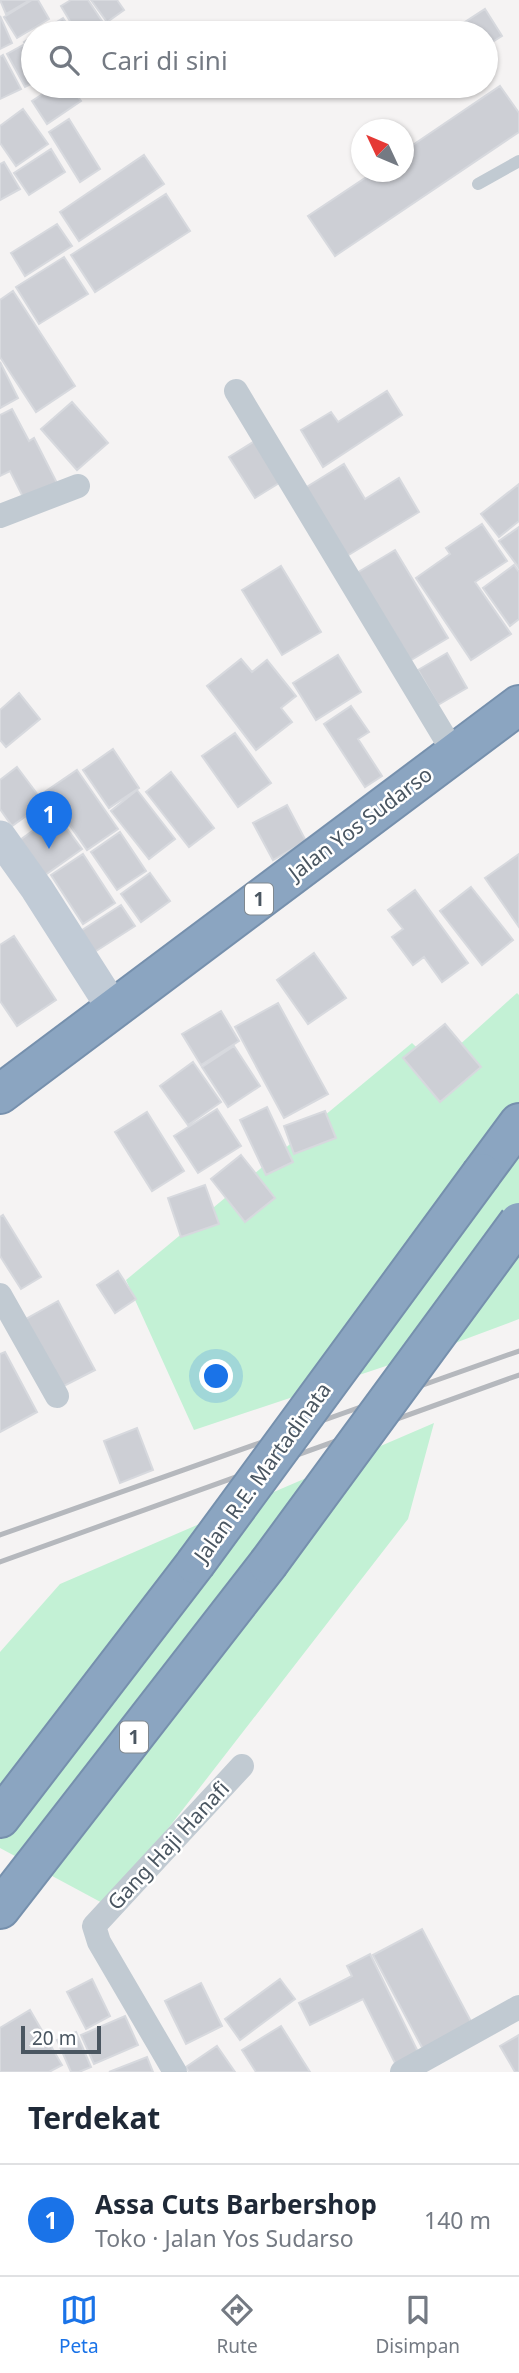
<!DOCTYPE html>
<html lang="id">
<head>
<meta charset="utf-8">
<style>
	body { margin:0; font-family:"Noto Sans",sans-serif; background:#f6f6f7; color:#1f2937 }
	.compass { position:absolute; left:351px; top:119px; width:63px; height:63px; border-radius:50%; background:#fff; box-shadow:0 2px 5px #0004; rotate:314deg }
	.scale { position:absolute; left:21px; bottom:18px; width:80px; box-sizing:border-box; padding-left:7px; border:4px solid #4a5661; border-top:0; font-size:19px; line-height:24px; white-space:nowrap; color:#4a5661; -webkit-text-stroke:5px #fff; paint-order:stroke }
	.you { position:absolute; left:217px; top:1377px; width:24px; height:24px; margin:-18px; border:5px solid #fff; border-radius:50%; background:#1a73e8; box-shadow:0 0 0 10px #1a73e833 }
	.badge { display:grid; place-items:center; width:46px; height:46px; border-radius:50%; background:#1a73e8; color:#fff; font-size:23px; font-weight:700 }
	.pin { position:absolute; translate:-50% -58px; filter:drop-shadow(0 2px 4px #0008) }
	.pin::after { content:''; position:absolute; top:37px; width:24px; height:21px; background:inherit; clip-path:polygon(0 0,100% 0,50% 100%) }
	.list { margin:0; padding:0; list-style:none }
	h2 { display:flex; justify-content:space-between; align-items:center; height:91px; margin:0; padding:0 28px; font-size:30px }
	h2 small { font-size:23px; font-weight:400; color:#747a83 }
	.list li { display:grid; grid-template-columns:46px 1fr auto; gap:21px; align-items:center; box-sizing:border-box; height:112px; padding:0 28px; border-top:2px solid #e0e1e3 }
	.list b { display:block; font-size:26px; white-space:nowrap }
	.list p { margin:0; font-size:23px; white-space:nowrap; color:#747a83 }
	.list em { font-size:23px; font-style:normal; color:#747a83 }
	.icon { flex:none; width:38px; height:38px; fill:none; stroke:currentColor; stroke-width:2; stroke-linecap:round; stroke-linejoin:round }
	.map { position:relative; flex:none; width:519px; height:2072px; overflow:hidden }
	.search { position:absolute; background:#fff; box-shadow:0 2px 5px #0004; left:21px; right:21px; top:21px; height:77px; display:flex; align-items:center; gap:18px; box-sizing:border-box; padding:0 24px; border-radius:38px; color:#747a83; font-size:26px }
	.sheet { height:203px; background:#fff }
	nav { display:flex; justify-content:space-around; align-items:center; box-sizing:border-box; height:98px; border-top:2px solid #e0e1e3; background:#fff; font-size:19px; color:#747a83 }
	nav a { display:grid; justify-items:center; gap:4px }
	nav .on { color:#1a73e8 }
	.map>svg:first-child { display:block }
	.green { fill:#c3f1d5 }
	.building { fill:#cdcfd5; stroke:#d7d9de; stroke-width:2 }
	.lines { fill:none; stroke-linecap:round; stroke-linejoin:round }
	.highway-casing { stroke:#7690ad; stroke-width:42 }
	.lane { stroke:#c1cad2; stroke-width:12 }
	.street { stroke:#c1cad2; stroke-width:24 }
	.secondary { stroke:#c1cbd6; stroke-width:33 }
	.highway { stroke:#8ba5c1; stroke-width:38 }
	.rail { stroke:#b5b8bd; stroke-width:5 }
	.highway-bridge-casing { stroke:#7690ad; stroke-width:42; stroke-linecap:butt }
	.highway-bridge { stroke:#8ba5c1; stroke-width:38 }
	.labels { text-anchor:middle; dominant-baseline:central; stroke-width:5; stroke-linejoin:round; paint-order:stroke }
	.shield { fill:#fff; stroke:#808990; stroke-width:2 }
	.shield-label { font-size:19px; font-weight:bold; fill:#4a5661 }
	.street-label { font-size:21px; fill:#4a5661; stroke:#fff }
</style>
</head>
<body>
<div class="map">
<svg width="519" height="2072" viewBox="0 0 519 2072">
	<rect width="100%" height="100%" fill="#f5f3f3"/>
	<path class="green" d="M517,993L519,995V1319L455,1343L194,1430L126,1280L412,1043L436,1066Z
		M434,1423L408,1519L108,1906L0,1848V1652L60,1584Z"/>
	<path class="building" d="M0,0H30L6,14Z
		M32,0H38L49,19L17,38L4,17Z
		M71,0H88L104,24L89,33H77L61,6Z
		M91,0H117L124,10L107,22Z
		M485,9L502,36L486,46V33H448Z
		M0,16L12,43L0,49Z
		M63,18L73,33H46L44,30Z
		M33,36V57L24,42Z
		M23,45L33,63V83L25,87L7,54Z
		M3,55L21,89L0,99V57Z
		M55,86H70L81,101L47,124L32,101Z
		M500,86L519,113V132L335,256L308,216L374,172H404V151Z
		M23,109L48,144L16,166L0,143V126Z
		M69,119L100,169L80,182L49,132Z
		M51,149L65,172L29,195L14,173Z
		M144,155L164,184L79,241L60,212Z
		M4,162L20,189L0,200V164Z
		M166,194L190,231L95,292L71,255Z
		M57,224L72,246L25,276L11,253Z
		M64,257L88,294L39,324L16,287Z
		M13,291L75,386L36,412L0,357V300Z
		M0,362L18,398L0,408Z
		M387,391L402,415L323,467L301,430L331,412L338,422Z
		M72,402L108,443L77,470L41,429Z
		M12,409L29,441L34,438L58,485L25,501L10,471L0,476V415Z
		M258,439L284,480L255,498L229,457Z
		M344,464L365,499L399,478L419,512L347,556L305,488Z
		M519,484V521L499,537L481,514Z
		M482,524L507,561L475,582L511,634L471,660L416,578L450,554L446,548Z
		M519,527V568L499,541Z
		M395,550L448,638L408,662L355,574Z
		M514,565L519,572V619L510,626L483,588Z
		M281,566L321,632L282,655L242,590Z
		M447,653L467,688L438,705L418,670Z
		M338,655L361,692L316,720L293,683Z
		M241,659L252,672L267,660L296,696L281,708L292,722L256,750L207,686Z
		M19,693L40,719L6,747L0,740V710Z
		M351,706L369,732L358,739L382,776L365,787L324,724Z
		M235,733L271,783L238,807L202,756Z
		M113,749L139,788L109,808L83,770Z
		M17,767L44,803L12,826L0,809V780Z
		M77,770L118,829L87,850L46,791Z
		M171,772L214,828L189,847L146,792Z
		M137,790L175,839L149,859L111,811Z
		M287,805L306,841L273,860L253,823Z
		M56,814L82,849L45,875L20,840Z
		M120,832L146,871L117,890L91,852Z
		M83,854L115,903L83,924L51,875Z
		M519,854V927L485,878Z
		M150,873L170,901L141,922L121,894Z
		M471,887L513,940L482,965L440,911Z
		M415,890L468,963L442,982L424,957L413,965L392,937L403,929L388,910Z
		M121,905L135,926L93,953L79,932Z
		M14,936L56,1000L17,1026L0,1001V945Z
		M314,953L346,998L308,1024L277,980Z
		M278,1003L328,1094L284,1118L235,1027Z
		M221,1011L239,1041L201,1065L182,1034Z
		M445,1024L481,1067L440,1102L403,1058Z
		M234,1046L260,1086L228,1107L202,1067Z
		M193,1062L221,1102L188,1125L160,1086Z
		M267,1107L293,1162L266,1175L240,1120Z
		M217,1109L241,1146L198,1173L174,1136Z
		M325,1111L336,1138L294,1154L284,1126Z
		M147,1112L184,1171L152,1191L115,1132Z
		M241,1155L275,1198L245,1222L211,1179Z
		M205,1185L219,1224L181,1237L168,1198Z
		M3,1215L41,1277L21,1289L0,1256V1217Z
		M118,1271L136,1299L115,1313L97,1285Z
		M58,1301L95,1370L62,1387L26,1319Z
		M5,1352L37,1412L0,1432V1354Z
		M137,1428L153,1470L120,1483L104,1441Z
		M422,1929L474,2027L425,2053L373,1955Z
		M370,1954L421,2058L398,2069L363,1999L310,2025L299,2003L352,1976L347,1966Z
		M92,1979L110,2016L86,2029L67,1992Z
		M280,1979L295,1999L240,2040L225,2019Z
		M201,1983L222,2026L186,2044L165,2001Z
		M30,2010L62,2065L49,2072H0V2028Z
		M125,2016L138,2045L94,2064L81,2035Z
		M281,2026L310,2072H256L242,2050Z
		M76,2032L91,2067L79,2072H71L57,2040Z
		M519,2035V2072H515L500,2046Z
		M217,2046L235,2072H189L186,2067Z
		M147,2057L153,2072H109Z"/>
	<g class="lines">
		<g class="highway-casing">
			<path id="highway" d="M0,1094L519,705
				M482,1173L519,1123
				M0,1818L195,1564
				M0,1909L268,1564"/>
		</g>
		<path class="lane" d="M478,184L519,161"/>
		<path class="street" d="M236,391L454,753
			M0,516L78,486
			M0,1295L57,1396
			M175,2072L99,1942L94,1926L242,1766
			M402,2072L519,2007"/>
		<path class="secondary" d="M0,837L37,889L113,1008"/>
		<use href="#highway" class="highway"/>
		<path class="rail" d="M0,1535L519,1351
			M0,1562L519,1375"/>
		<g class="highway-bridge-casing">
			<path id="highway-bridge" d="M195,1564L482,1173
				M268,1564L519,1222"/>
		</g>
		<use href="#highway-bridge" class="highway-bridge"/>
	</g>
	<g class="labels">
		<g class="shield">
			<rect x="245" y="883.5" width="28" height="31" rx="5"/>
			<rect x="120" y="1721.5" width="28" height="31" rx="5"/>
		</g>
		<g class="shield-label">
			<text x="259" y="899">1</text>
			<text x="134" y="1737">1</text>
		</g>
		<g class="street-label">
			<text transform="translate(360 823) rotate(-37)">Jalan Yos Sudarso</text>
			<text transform="translate(262 1472) rotate(-54)">Jalan R.E. Martadinata</text>
			<text transform="translate(168 1845) rotate(-47)">Gang Haji Hanafi</text>
		</g>
	</g>
</svg>
<svg class="compass" viewBox="-18 -18 36 36"><path d="M0-13l5 13h-10z" fill="#e53935"/><path d="M0 13l5-13h-10z" fill="#747a83"/></svg>
<div class="scale">20 m</div>
<div class="you"></div>
<div class="pin badge" style="left:49px;top:849px">1</div>
<div class="search"><svg class="icon" aria-label="search" viewBox="0 0 24 24"><circle cx="10" cy="10" r="6"/><path d="M15 15l6 6"/></svg>Cari di sini</div>
</div>
<section class="sheet">
<h2>Terdekat<small></small></h2>
<ul class="list">
<li><span class="badge">1</span><div><b>Assa Cuts Barbershop</b><p>Toko · Jalan Yos Sudarso</p></div><em>140 m</em></li>
</ul>
</section>
<nav>
<a class="on"><svg class="icon" aria-label="map" viewBox="0 0 24 24"><path d="M3 6l6-2 6 2 6-2v14l-6 2-6-2-6 2zM9 4v14M15 6v14"/></svg>Peta</a>
<a><svg class="icon" aria-label="directions" viewBox="0 0 24 24"><path d="M12 3l9 9-9 9-9-9zM9 14v-3h6M13 9l2 2-2 2"/></svg>Rute</a>
<a><svg class="icon" aria-label="saved" viewBox="0 0 24 24"><path d="M7 4h10v16l-5-4-5 4z"/></svg>Disimpan</a>
</nav>
</body>
</html>
